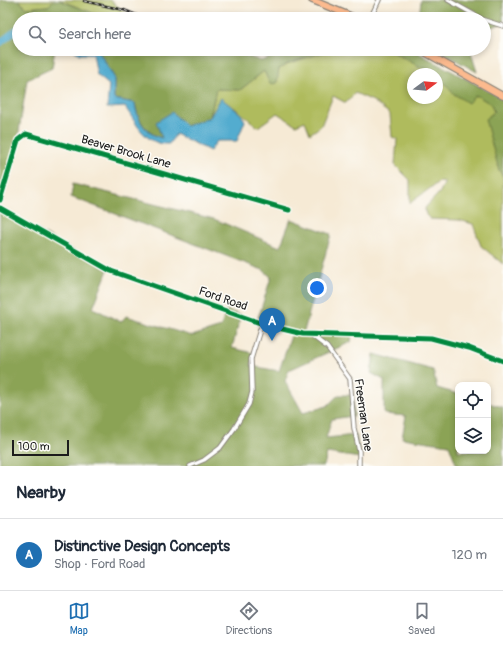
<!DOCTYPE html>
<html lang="en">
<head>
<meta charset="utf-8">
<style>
	body { margin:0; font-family:Pangolin,sans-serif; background:#f6f6f7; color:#1f2937 }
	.controls { position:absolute; right:12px; bottom:12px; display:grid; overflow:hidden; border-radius:8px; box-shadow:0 2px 6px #0003 }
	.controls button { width:36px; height:36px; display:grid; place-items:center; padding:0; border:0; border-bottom:1px solid #e0e1e3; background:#fff; color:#1f2937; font:20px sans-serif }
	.compass { position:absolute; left:407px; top:68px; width:36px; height:36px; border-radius:50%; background:#fff; box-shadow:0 2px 6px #0003; rotate:74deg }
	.scale { position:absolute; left:12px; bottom:10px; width:57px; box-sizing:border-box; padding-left:4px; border:2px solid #1c1c1c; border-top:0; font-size:11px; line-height:14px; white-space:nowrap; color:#1c1c1c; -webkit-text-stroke:3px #fdfcf7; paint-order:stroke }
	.you { position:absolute; left:317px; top:288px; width:14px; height:14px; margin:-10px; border:3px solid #fff; border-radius:50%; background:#1a73e8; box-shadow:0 0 0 6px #1a73e833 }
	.badge { display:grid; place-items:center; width:26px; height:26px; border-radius:50%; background:#1f6fb2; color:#fff; font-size:13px; font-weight:700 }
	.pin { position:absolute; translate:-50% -33px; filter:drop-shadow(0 1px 2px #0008) }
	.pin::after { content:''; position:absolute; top:21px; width:14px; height:12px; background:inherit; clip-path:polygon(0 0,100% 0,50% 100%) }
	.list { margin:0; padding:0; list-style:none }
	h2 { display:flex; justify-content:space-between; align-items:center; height:52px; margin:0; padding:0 16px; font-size:17px }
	h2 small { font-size:13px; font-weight:400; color:#747a83 }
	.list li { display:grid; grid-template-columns:26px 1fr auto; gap:12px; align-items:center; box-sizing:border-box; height:72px; padding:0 16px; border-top:1px solid #e0e1e3 }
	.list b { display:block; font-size:15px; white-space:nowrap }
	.list p { margin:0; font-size:13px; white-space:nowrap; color:#747a83 }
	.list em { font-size:13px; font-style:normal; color:#747a83 }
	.icon { flex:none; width:22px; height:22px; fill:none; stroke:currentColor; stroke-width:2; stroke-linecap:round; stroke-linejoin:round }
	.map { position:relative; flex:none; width:503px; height:466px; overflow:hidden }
	.search { position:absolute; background:#fff; box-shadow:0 2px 6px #0003; left:12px; right:12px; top:12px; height:44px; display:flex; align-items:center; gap:10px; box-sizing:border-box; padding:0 14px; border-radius:22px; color:#747a83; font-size:15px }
	.sheet { height:124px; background:#fff }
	nav { display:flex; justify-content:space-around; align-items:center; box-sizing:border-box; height:56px; border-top:1px solid #e0e1e3; background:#fff; font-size:11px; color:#747a83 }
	nav a { display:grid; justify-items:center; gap:2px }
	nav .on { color:#1f6fb2 }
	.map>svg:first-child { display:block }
	.green { fill:#afbb5d; stroke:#666c3c }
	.forest { fill:#8ba354; stroke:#546038 }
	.water { fill:#52accf; stroke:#376476 }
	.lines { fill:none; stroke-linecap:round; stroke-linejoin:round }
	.river { stroke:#52accf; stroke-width:7 }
	.street-casing { stroke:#898378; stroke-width:5.5 }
	.primary-casing { stroke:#898378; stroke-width:8 }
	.street { stroke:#fff; stroke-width:3.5 }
	.primary { stroke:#fcba8e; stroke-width:5.5 }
	.rail-casing { stroke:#1c1c1c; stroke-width:2.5 }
	.rail { stroke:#fdfcf7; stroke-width:1; stroke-dasharray:3; stroke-linecap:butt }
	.cycleway-casing { stroke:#fdfcf7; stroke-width:8 }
	.cycleway { stroke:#00873e; stroke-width:5 }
	.labels { text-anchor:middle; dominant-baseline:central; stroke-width:3; stroke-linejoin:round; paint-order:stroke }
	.street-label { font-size:12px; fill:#1c1c1c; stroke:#fdfcf7 }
</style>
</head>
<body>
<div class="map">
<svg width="503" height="466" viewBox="0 0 503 466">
	<rect width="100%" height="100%" fill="#fdfcf7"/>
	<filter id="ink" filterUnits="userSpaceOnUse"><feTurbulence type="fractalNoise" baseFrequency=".025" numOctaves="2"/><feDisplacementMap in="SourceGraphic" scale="8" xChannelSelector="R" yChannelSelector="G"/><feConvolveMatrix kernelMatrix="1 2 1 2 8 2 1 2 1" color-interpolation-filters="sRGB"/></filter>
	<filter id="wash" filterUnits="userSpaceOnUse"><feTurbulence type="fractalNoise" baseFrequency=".012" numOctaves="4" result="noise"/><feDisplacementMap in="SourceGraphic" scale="16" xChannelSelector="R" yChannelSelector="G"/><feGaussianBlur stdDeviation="0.9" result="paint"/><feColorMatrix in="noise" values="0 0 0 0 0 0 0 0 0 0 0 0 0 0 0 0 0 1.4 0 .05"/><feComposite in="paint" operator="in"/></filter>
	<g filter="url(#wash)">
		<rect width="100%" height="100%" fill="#f6ead5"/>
		<path class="green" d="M20,0H54L48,6L27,8L21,3Z
			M59,0H110L127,14L141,19H108Z
			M334,49H378L391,51L433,74H413V98H437V76L442,79L454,94L476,95L491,104L494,112L499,170L503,176V264L481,246L473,224L459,220L430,219L426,215L425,208L440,192L445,182L440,181L410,203V180L395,165L397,139L392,137L390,114L373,101L355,93L346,103L333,96L321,126L310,134L305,121L296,125L277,113L258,127L232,106L210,117L216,89L240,90L264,71L270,84L276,83L279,69L289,63Z"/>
		<path class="forest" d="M0,0H20L21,3L27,8L48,6L54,0H59L108,19H19V49H55L52,68L27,80L18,138L0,197Z
			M421,0H503V23L484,30V19H419Z
			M332,11L350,19H329Z
			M95,49H226L261,61L296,49H334L289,63L279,69L277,83L270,84L264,71L240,90L216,89L210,117L186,126L172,112L162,138C145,133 138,120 135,103L114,99V77L98,50Z
			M378,49H411L503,99V176L499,170L485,119L494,112L491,104L476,95L468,103L454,94L437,74H433L391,51Z
			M436,49H470L477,72Z
			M73,184L214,219L280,247L291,219L331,234L303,335H352L351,342L289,370L285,381L303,413L327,406L338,395H353L354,416L332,419L326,438L356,435L360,458L327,453L324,466H0V209L108,270L93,308L121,322L126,316L192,336L221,327L226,310L241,315L232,348L253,353L251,366L279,371L292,333L257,322L271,277L263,270L71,197Z
			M374,354L433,370L437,388L458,394V451H488V403L503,407V466H457L449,445L402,438L406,416L384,414V380L371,373Z"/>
		<path class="water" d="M73,49L98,50L114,77V99L135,103C137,119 145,134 162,138L156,122L172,112L186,126L210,117L221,98L241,114L245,121L237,141H217L210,151L176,134L169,144C145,145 137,124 125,107L107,108L109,85L97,75L93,54H79Z"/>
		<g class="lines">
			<path class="river" d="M27,19C34,13 45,12 52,19
				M0,43L19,28"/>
		</g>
	</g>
	<g filter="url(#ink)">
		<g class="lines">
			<g class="street-casing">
				<path id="street" d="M448,0L482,19
					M370,19L379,0
					M484,20L503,26
					M0,200L18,140L26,134L289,210
					M0,208L111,271L266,325L303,334L431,338L469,348L503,361
					M311,335L327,347L350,379L354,428L359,451V466
					M190,466L204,460L220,448L234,429L249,404L252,392L251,359L262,323"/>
			</g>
			<g class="primary-casing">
				<path id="primary" d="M312,0L358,19
					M419,49L503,96"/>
			</g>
			<use href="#street" class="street"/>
			<use href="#primary" class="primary"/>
			<g class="rail-casing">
				<path id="rail" d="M84,1L124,10L146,19"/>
			</g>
			<use href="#rail" class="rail"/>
			<g class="cycleway-casing">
				<path id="cycleway" d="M0,200L18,140L26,134L289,210
					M0,208L111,271L266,325L303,334L431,338L469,348L503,361"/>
			</g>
			<use href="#cycleway" class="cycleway"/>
		</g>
	</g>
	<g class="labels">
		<g class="street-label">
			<text transform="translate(126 152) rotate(16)">Beaver Brook Lane</text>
			<text transform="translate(223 299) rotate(19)">Ford Road</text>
			<text transform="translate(363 415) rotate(82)">Freeman Lane</text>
		</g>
	</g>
</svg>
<div class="controls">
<button><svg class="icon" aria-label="locate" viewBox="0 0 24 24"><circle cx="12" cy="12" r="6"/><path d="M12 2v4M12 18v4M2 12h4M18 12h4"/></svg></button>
<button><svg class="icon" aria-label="layers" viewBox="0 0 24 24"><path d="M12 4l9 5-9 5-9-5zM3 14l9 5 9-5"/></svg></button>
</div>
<svg class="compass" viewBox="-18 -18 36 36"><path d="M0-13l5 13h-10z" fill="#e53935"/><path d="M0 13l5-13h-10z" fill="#747a83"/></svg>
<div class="scale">100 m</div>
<div class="you"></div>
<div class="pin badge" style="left:272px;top:341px">A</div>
<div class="search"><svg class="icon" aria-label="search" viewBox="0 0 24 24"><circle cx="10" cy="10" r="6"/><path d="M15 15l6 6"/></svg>Search here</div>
</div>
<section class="sheet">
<h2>Nearby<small></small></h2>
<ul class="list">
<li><span class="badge">A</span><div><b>Distinctive Design Concepts</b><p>Shop · Ford Road</p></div><em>120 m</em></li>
</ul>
</section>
<nav>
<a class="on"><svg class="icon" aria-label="map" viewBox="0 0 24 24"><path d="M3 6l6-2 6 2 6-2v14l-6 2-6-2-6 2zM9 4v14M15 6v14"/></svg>Map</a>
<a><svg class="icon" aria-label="directions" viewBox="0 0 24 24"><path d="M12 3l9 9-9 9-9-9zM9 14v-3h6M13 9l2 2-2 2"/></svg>Directions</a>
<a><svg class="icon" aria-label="saved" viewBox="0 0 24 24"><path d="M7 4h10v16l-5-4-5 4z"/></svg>Saved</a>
</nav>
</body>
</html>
